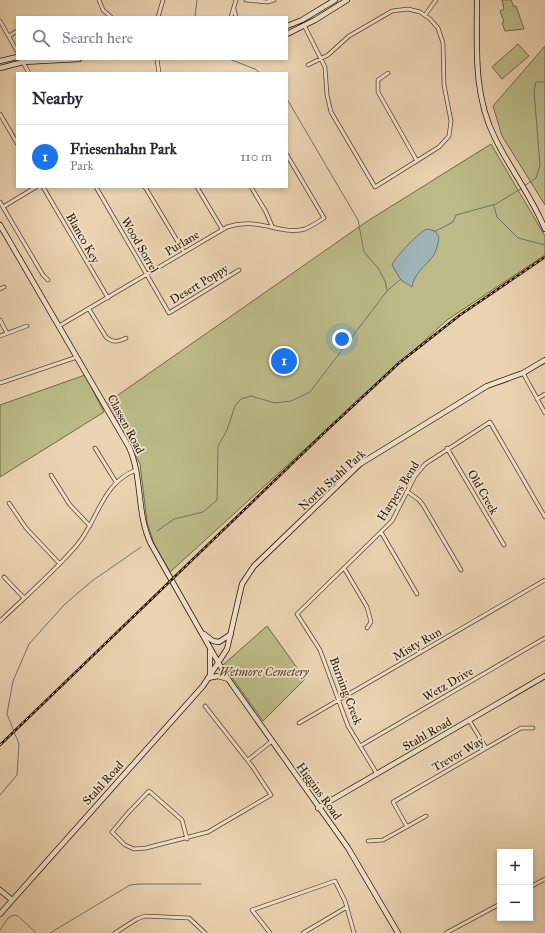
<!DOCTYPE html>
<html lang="en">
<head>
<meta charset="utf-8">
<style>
	body { margin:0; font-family:"IM FELL Great Primer",serif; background:#f2f2f3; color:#2b2b33 }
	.controls { position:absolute; right:12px; bottom:12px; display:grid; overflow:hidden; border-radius:0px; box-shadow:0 2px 6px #0003 }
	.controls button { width:36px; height:36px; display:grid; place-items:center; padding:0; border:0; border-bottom:1px solid #e1e1e2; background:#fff; color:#2b2b33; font:20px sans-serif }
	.you { position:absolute; left:342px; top:339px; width:14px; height:14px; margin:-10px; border:3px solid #fff; border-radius:50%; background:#1a73e8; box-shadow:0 0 0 6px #1a73e833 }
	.badge { display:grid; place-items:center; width:26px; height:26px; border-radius:50%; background:#1a73e8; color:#fff; font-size:13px; font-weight:700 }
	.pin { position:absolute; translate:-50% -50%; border:2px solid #fff; box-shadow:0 1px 4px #0006 }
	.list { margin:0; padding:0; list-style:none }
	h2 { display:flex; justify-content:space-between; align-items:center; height:52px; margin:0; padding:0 16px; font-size:17px }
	h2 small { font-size:13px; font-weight:400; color:#7c7c81 }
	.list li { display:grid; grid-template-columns:26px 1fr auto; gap:12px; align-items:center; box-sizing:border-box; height:64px; padding:0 16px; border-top:1px solid #e1e1e2 }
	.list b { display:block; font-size:15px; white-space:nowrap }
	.list p { margin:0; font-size:13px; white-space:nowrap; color:#7c7c81 }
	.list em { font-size:13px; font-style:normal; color:#7c7c81 }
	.icon { flex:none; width:22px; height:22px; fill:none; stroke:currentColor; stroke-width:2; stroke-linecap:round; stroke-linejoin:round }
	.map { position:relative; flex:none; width:545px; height:933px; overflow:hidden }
	.search { position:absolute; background:#fff; box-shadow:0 2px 6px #0003; left:16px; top:16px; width:272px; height:44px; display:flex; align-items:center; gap:10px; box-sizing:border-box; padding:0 14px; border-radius:0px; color:#7c7c81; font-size:15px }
	.panel { position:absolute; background:#fff; box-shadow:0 2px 6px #0003; left:16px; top:72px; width:272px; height:116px; border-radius:0px }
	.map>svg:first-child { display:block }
	.green { fill:#bcbb88; stroke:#706746 }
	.water { fill:#9eb5b8; stroke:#6e7470 }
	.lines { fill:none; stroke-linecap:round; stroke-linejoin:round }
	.stream { stroke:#6e7470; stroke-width:1 }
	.street-casing { stroke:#56432e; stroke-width:4.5 }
	.secondary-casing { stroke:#251303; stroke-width:6 }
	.street { stroke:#f2e2cc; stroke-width:3 }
	.secondary { stroke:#f2e2cc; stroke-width:4.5 }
	.rail-casing { stroke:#251303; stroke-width:2.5 }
	.rail { stroke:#f2e2cc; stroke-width:1; stroke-dasharray:3; stroke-linecap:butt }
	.labels { text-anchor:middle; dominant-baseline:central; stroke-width:3.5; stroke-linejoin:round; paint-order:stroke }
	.street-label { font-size:12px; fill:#251303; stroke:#f2e2cc }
	.park-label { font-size:12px; font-style:italic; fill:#52452b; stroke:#f2e2cc }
</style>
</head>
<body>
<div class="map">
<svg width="545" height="933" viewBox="0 0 545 933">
	<rect width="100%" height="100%" fill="#ebd3b1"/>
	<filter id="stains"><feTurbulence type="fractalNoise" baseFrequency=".005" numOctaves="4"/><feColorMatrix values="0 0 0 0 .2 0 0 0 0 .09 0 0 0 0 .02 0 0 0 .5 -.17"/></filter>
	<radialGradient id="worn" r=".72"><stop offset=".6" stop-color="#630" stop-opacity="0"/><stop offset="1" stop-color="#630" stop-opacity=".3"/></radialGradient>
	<path class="green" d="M502,0H511L514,7L516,6L524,29L505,31L502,23L504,22L500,11L504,9Z
		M518,44L529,56L502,79L492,67Z
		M545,46V205L502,136L493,106Z
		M491,144L545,236V255L447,320L170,572L154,544L147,522L140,464L108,402L366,222Z
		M85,375L104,412L0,477V405Z
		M267,626L305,679L263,721L223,665Z"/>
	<path class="water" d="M427,229L435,231L439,237C438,243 437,250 433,256C426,266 414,273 412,287L401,280L392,265C396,256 419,232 427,229Z"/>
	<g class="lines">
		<path class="stream" d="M195,17L197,0
			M229,59L255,69L260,73
			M287,99L358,220L364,252L378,268L385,281L387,290
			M524,186L536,178L540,165L534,91L536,82H545
			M494,206L497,217L518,238L545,245
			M434,232L453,222L456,215L496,204L522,188
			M157,531L174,519L203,512L217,500L218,446L227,430L235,406L241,399L251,396L275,403L291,401L310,392L387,291L401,279
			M0,795L17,775L19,744L7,714L13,681L29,644L65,604L92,581L141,547
			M0,930L8,918L14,915L18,916L36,933
			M50,933L130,885L139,884H201"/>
		<g class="street-casing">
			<path id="street" d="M99,0L103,10L111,17
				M246,0L267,2L274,0
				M234,9L236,17
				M425,15L436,0
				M158,17L163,0
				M231,17L236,0
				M0,21L17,51
				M304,25L325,67L327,95L331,112L375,187L439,147L449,136L451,121L444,85L443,43L438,28L430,19L420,12L408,9L392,11L349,36L328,55L308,65
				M9,36L17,31
				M21,59L29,73
				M157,59L159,73
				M388,73L378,80V92L417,161
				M0,114L17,143
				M43,187L108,298
				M96,187L169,313L239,270
				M145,187L184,252
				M197,187L222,229
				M251,187L266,212L272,226
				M0,202L43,275L48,280
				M3,207L36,187
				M0,289L4,287
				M89,309L106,337C113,343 118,342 126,338
				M0,320L7,333
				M59,326L227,227C259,216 280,236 305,229C312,226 318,222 324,218L287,155
				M0,336L27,326
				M523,373L545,413
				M0,383L77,357
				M537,399L545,394
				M95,448L116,482
				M447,448L504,545
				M51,475L70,505L90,526
				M408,492L419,500L423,505L461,570
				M9,503L26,528L59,563
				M381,532L417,594
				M344,568L367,607L371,622L367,628
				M4,577L24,598
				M0,621C26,596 54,572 77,545C98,520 102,483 136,470
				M469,720L486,748
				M299,723L545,580
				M360,746L545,638
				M248,760L272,741
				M377,774L348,726L320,650L297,614L392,521L415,476L425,464L490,422L545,517
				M407,827L393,802L521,728H533
				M187,839L182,820L149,791L128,813L112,832L125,845L134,849L146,848L208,832L271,795L252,766L205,706
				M368,841L383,840L426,816
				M530,887L545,879
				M115,933L137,919L145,916L189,918L205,933
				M270,933L252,910L335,881L345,901L354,933
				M303,933L347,907
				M446,933L500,904"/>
		</g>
		<g class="secondary-casing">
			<path id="secondary" d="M477,0C477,47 473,95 495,138C510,169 532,197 545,229
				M287,26L302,20L335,0
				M287,34L315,20L347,0
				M0,61L17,57
				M0,68L23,62L79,59
				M0,225L129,447C143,478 136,513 151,544L226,676L348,848L398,933
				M204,634L213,641L219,642L231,634
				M210,673V651
				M208,678L218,676L228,679
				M318,808L545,676
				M0,890L12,900
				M0,914L203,686L227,649L242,584L254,566L360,464L487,386L523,373L545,360"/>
		</g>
		<use href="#street" class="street"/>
		<use href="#secondary" class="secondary"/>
		<g class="rail-casing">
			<path id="rail" d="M0,745L326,431L399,363L460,315L545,257"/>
		</g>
		<use href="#rail" class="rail"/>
	</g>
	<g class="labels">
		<g class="street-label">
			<text transform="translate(83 238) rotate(60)">Blanco Key</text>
			<text transform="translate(182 243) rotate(-31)">Purlane</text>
			<text transform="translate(140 245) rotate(60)">Wood Sorrel</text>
			<text transform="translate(199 284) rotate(-31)">Desert Poppy</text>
			<text transform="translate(126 424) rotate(62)">Classen Road</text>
			<text transform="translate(332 480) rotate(-42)">North Stahl Park</text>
			<text transform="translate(398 491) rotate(-58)">Harpers Bend</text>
			<text transform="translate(483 492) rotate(60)">Old Creek</text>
			<text transform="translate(417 644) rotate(-30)">Misty Run</text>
			<text transform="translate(448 684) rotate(-30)">Wetz Drive</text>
			<text transform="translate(346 691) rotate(69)">Burning Creek</text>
			<text transform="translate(427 734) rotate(-30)">Stahl Road</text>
			<text transform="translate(458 754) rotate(-30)">Trevor Way</text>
			<text transform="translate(103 783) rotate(-48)">Stahl Road</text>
			<text transform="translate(319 791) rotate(54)">Higgins Road</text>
		</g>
		<g class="park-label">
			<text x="264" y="672">Wetmore Cemetery</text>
		</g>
	</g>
	<rect width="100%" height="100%" filter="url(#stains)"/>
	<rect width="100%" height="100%" fill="url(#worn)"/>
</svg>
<div class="controls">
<button>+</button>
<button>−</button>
</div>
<div class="you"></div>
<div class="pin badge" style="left:284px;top:361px">1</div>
<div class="search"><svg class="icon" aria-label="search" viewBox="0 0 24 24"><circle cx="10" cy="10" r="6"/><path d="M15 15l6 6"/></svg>Search here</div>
<section class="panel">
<h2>Nearby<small></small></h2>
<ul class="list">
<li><span class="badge">1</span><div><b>Friesenhahn Park</b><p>Park</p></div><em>110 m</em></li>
</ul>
</section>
</div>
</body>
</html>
